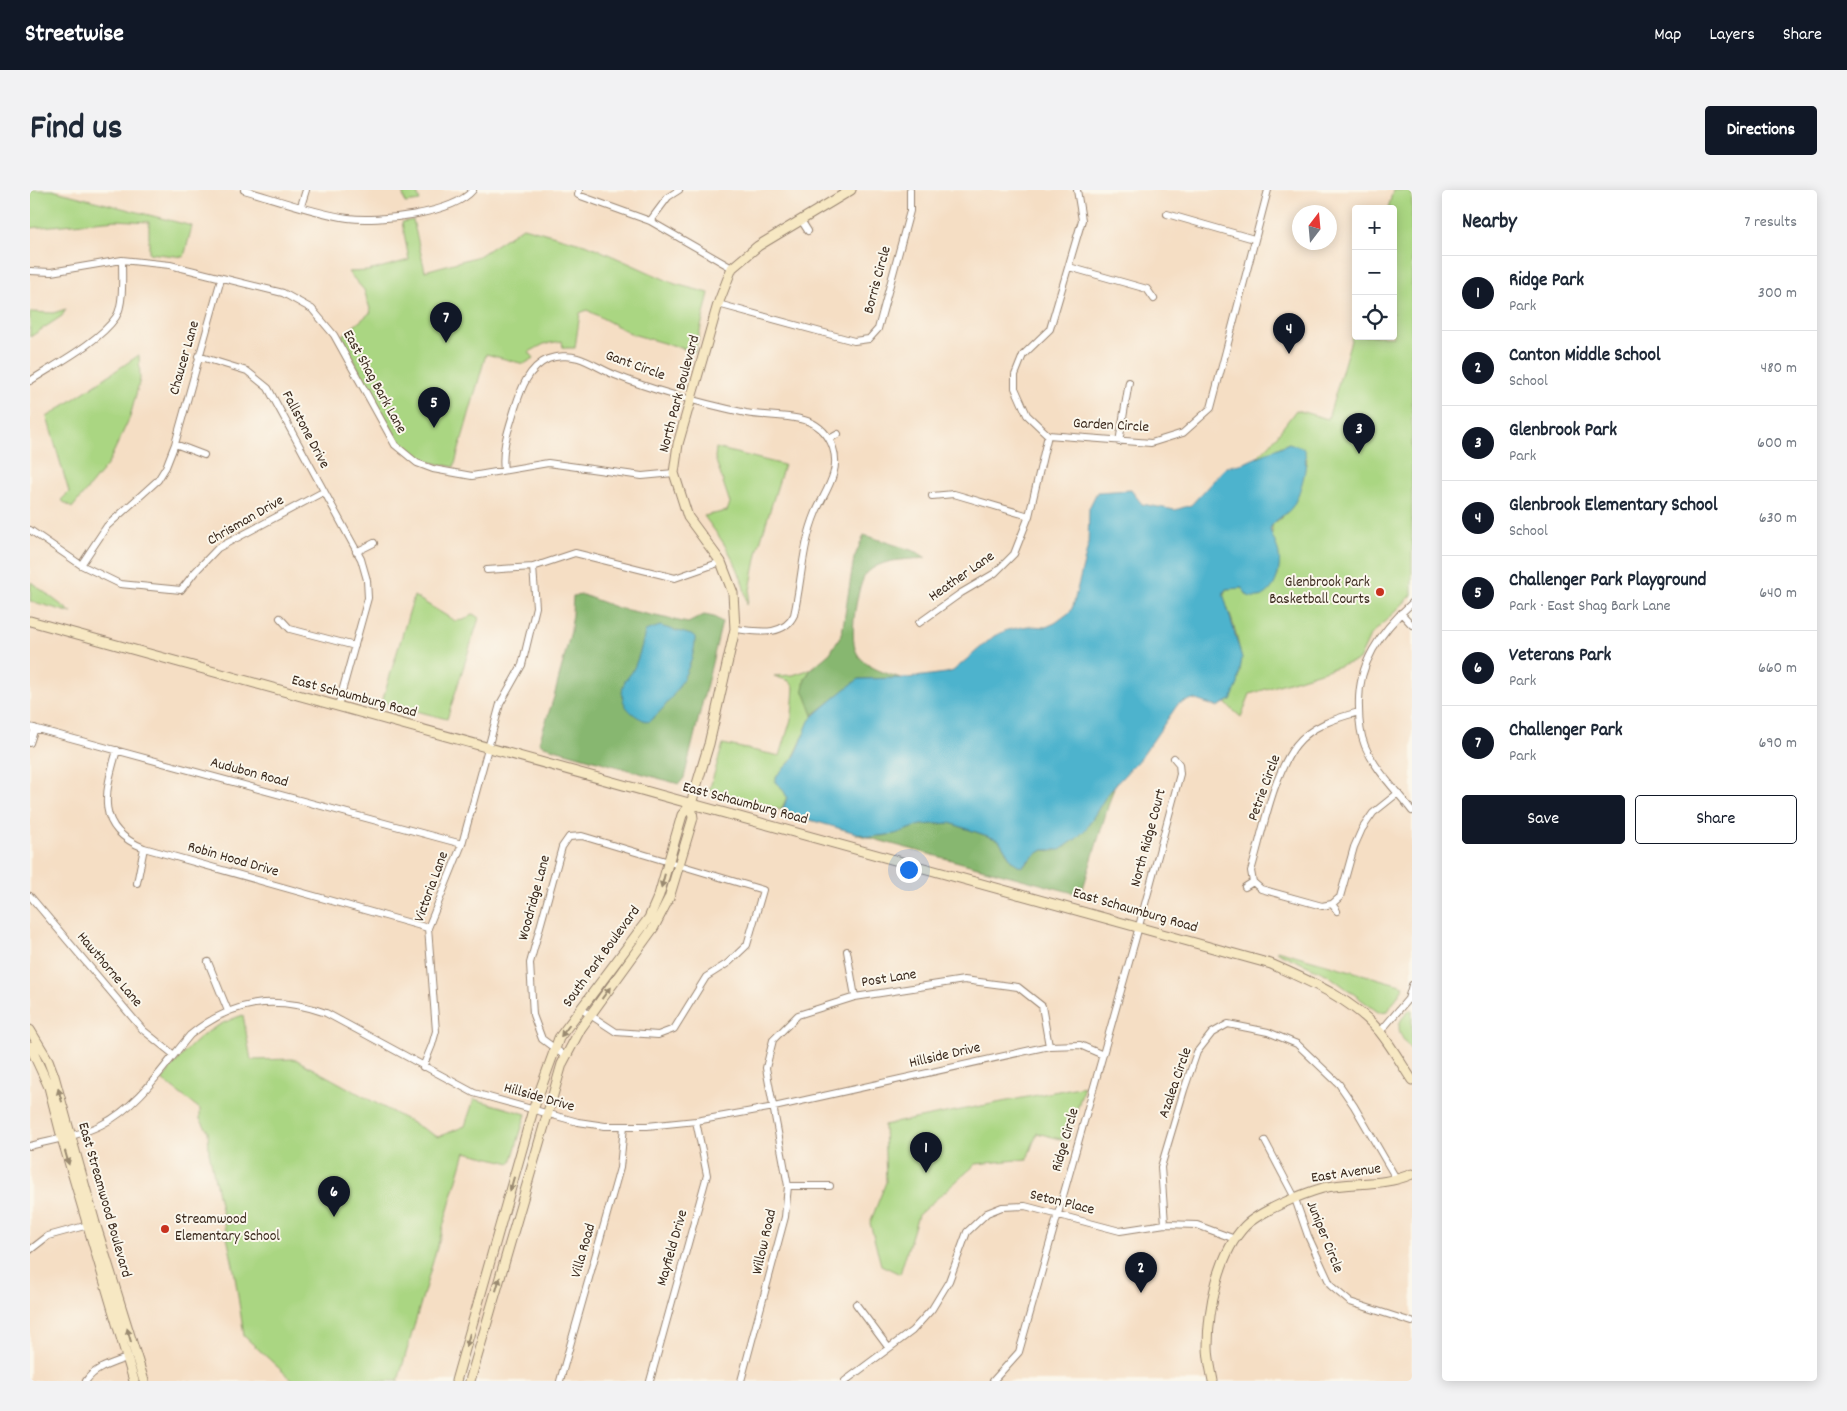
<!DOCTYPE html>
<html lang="en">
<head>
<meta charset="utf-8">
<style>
	body { margin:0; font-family:Dekko,sans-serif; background:#f2f2f3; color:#1f2937 }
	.controls { position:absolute; right:15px; top:15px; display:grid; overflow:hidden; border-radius:5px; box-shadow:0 2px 12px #0003 }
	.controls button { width:45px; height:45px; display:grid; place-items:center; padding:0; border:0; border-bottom:1px solid #e0e1e3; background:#fff; color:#1f2937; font:25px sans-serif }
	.compass { position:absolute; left:1262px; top:15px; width:45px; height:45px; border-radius:50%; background:#fff; box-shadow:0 2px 12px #0003; rotate:16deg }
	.you { position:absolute; left:878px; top:679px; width:18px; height:18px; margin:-12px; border:4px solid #fff; border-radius:50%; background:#1a73e8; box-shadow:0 0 0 8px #1a73e833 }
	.badge { display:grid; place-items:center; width:32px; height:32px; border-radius:50%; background:#111827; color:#fff; font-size:16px; font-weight:700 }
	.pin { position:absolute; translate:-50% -41px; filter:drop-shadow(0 1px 2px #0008) }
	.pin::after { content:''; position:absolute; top:26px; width:18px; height:15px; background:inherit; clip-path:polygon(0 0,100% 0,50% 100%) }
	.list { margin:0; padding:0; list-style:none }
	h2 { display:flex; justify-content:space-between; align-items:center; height:65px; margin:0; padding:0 20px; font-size:21px }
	h2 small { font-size:16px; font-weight:400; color:#747a83 }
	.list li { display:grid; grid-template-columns:32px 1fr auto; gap:15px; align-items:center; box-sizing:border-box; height:75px; padding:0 20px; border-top:1px solid #e0e1e3 }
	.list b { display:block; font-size:19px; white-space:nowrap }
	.list p { margin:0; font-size:16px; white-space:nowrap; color:#747a83 }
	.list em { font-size:16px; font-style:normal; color:#747a83 }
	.actions { display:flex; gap:10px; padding:15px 20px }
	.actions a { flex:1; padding:11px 0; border:1px solid #111827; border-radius:5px; text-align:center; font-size:18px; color:#111827 }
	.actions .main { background:#111827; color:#fff }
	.icon { flex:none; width:28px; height:28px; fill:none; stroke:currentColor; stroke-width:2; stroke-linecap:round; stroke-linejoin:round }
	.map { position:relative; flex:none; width:1382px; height:1191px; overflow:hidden; border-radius:5px }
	header { display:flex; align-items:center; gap:30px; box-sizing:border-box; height:70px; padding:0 25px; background:#111827; color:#fff }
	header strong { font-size:24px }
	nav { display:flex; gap:28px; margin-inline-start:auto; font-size:18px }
	.intro { display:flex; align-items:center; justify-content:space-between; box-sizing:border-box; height:120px; padding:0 30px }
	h1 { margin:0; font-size:35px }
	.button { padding:12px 22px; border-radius:5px; background:#111827; color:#fff; font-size:18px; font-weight:700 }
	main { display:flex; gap:30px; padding:0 30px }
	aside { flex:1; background:#fff; border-radius:5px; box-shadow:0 2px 12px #0003 }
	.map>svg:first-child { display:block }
	.green { fill:#aad682; stroke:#728050 }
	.forest { fill:#87b770; stroke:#617047 }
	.water { fill:#4eb3cd; stroke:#446e76 }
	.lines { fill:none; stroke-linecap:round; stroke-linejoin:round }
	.street-casing { stroke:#988471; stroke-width:8 }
	.secondary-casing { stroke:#988471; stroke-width:11 }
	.street { stroke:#fff; stroke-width:6 }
	.secondary { stroke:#f7e8c3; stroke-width:9 }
	.oneway { fill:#998970 }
	.poi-dot { fill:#c8321e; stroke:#fbf7ec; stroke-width:2 }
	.labels { text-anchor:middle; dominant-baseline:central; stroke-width:4; stroke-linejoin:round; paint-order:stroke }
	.street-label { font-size:15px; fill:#3b2a1e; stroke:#fbf7ec }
	.poi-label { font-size:15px; fill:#3b2a1e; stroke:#fbf7ec; text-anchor:end }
</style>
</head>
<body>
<header>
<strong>Streetwise</strong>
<nav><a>Map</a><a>Layers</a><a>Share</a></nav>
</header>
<div class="intro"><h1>Find us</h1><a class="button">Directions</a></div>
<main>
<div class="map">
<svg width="1382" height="1191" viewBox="0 0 1382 1191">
	<rect width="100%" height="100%" fill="#fbf7ec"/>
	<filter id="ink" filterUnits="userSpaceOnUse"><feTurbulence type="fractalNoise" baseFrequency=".02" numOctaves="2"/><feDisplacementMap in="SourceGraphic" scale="10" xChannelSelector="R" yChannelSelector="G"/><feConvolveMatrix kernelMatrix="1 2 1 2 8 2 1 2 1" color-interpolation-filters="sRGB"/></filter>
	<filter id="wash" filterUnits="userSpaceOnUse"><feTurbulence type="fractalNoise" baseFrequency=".0096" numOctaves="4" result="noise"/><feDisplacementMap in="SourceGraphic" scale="20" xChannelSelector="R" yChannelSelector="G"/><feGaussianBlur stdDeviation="1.12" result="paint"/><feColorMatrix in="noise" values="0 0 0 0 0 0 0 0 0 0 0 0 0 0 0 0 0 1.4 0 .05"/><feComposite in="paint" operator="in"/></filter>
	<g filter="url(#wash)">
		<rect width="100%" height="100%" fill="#f5dec4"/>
		<path class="green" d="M0,0H22L162,36L154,67L119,63V32L86,30L0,38Z
			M372,0H386L390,11L375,13Z
			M1363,0H1382V405L1340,446L1329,470L1220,504L1211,527L1196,514C1222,483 1207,441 1193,407L1196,399L1212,398L1218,406L1242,344V335L1252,327L1273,287L1277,269L1259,253L1226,268L1241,253L1266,220L1298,229L1326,133V146H1363V19H1358Z
			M383,30L395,81L449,66L493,37L558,55L645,94L679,103L665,162L602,144L557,120L550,123L545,158H533L532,151L514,154L499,162L504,168L494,174L456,164L424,277C409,274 393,272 381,262C357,243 328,176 312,146L341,122L334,100L318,82L338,81L379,70L372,32Z
			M36,119L32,126L0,147V122L23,123Z
			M109,165L110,189L100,227L78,274L42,318L31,310L39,302L17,227Z
			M686,258L754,275L728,359L717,415C712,376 696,356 674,326L697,321L700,313L685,268Z
			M1,392L42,423L0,411Z
			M384,406L425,431L434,430L443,424L449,428L417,529L352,512Z
			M781,479L775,489L784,524L763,568L746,588L747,594L752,598L757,607L751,620L679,601L693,554L750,566L762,526L764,497L759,491L744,486L763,485Z
			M1247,760L1374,796L1358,821L1348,822L1298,785L1247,762Z
			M1382,819V861C1369,845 1361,834 1382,819Z
			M213,825L221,870L265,869L408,947L435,936L444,909L496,924L481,973L435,962L368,1191H263L214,1146L204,1080L179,962L178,941L170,929V919L132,890C158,857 172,839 213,825Z
			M1054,896L1038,951L1007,943L997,969L946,974L888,1025L870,1084L851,1075L840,1033L856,992L854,935Z"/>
		<path class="forest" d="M834,345L887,362L896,368C877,370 852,368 837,383C827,393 819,447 826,461C833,477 855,483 871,488L829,489L783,525L773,499L775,489L781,479L800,463L812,443L824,368Z
			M553,405L588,418L658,433L674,425L684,427L692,432C679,484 667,536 654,588L649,594L514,556L509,552L524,507L541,441L543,406Z
			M1084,597L1051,705L825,644L853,646L891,635L920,633L969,650L982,671L995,675L1006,664L1013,660L1024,661L1046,649L1056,638L1071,612Z"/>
		<path class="water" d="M1259,253L1273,258C1281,270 1270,304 1263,316C1257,325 1244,329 1240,339C1242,348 1248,356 1249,365C1252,383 1242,414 1218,406L1212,398L1196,399L1193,403L1212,468L1208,494L1201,510L1187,517L1163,509L1148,514L1113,565L1078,603L1056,639L1046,649L1030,660H1013L1006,664L991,677L982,671L969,650L920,633L891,635L865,644L840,647L752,622L757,607L752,598L745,592C747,581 755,579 761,571C770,560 773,544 779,531C782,526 822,493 829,489L877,488L916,483L923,481L964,446L977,440L998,436L1016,437L1025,433L1040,422L1043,416L1058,356L1059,318L1067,302L1101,300L1112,314L1145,320L1161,315L1196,277L1214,273Z
			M630,436L665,446C667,473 640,517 618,532C600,525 586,512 595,491C597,488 600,485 602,482C608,470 613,453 615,441Z"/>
	</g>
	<g filter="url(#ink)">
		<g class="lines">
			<g class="street-casing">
				<path id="street" d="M214,0C245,9 287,24 318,28C348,32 423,24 443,0
					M549,0L548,5L620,31L702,78
					M1047,0L1052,30L1020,139L993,165L985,185V198L997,225L1018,245L1121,253L1153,243L1181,218L1238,0
					M271,16L276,0
					M1137,24L1224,49
					M771,30L778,41
					M620,31L638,7L649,0
					M1039,77L1117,99L1124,109
					M0,81L21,82L92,70L140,75L253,103L282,119L304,145L365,255L387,273L403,279L442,286L518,273L612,286L644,283
					M688,114L824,151L839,149L848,139L880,21V0
					M168,166L217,181L238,198L331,369L337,390L338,408L308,516
					M0,191C26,174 69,152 86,127C94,115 92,85 92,70
					M799,249L808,244
					M1089,252L1099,192
					M145,254L174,265
					M474,280C471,259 479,238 485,218C491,199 498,178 518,169C526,166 539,165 548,168C561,172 572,180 585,185C624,201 675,214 716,223C748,229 790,219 803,258C811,282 795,301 786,322C772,355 772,390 764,425C753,448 726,441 705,439
					M902,306L924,304L999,326
					M0,340L51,375L90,394L151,400L165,382L188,358L293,302
					M326,362L344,353
					M51,375L77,336L128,290L136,277L145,254L191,89
					M457,380L503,377L545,363L645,388L691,372
					M1382,413C1350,442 1327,474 1329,518C1329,531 1330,544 1335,556C1346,581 1366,600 1382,621
					M1371,423L1382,435
					M250,428L260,439L325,456
					M889,433L931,403L965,383L984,364L999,326L1018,245
					M1329,522C1306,528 1281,536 1266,555C1243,584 1232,645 1221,681L1223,692L1231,699L1292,716L1302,714L1310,707L1324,657L1332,639L1343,623L1368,603
					M0,537L432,654
					M0,553L5,538
					M87,560C75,602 64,638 114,658L398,738
					M107,693L114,658
					M1215,697L1223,692
					M0,706L113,840L144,865
					M1302,714L1307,721
					M817,761L825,807
					M178,772L198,821
					M1378,809L1382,795
					M1350,842L1378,809L1382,810
					M535,866L512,849L503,825L500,773L532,657L539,647L552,646L733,700L717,755L698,773L676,787L644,839L628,845L586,842L551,819
					M393,877L402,855L406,841L398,738L432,654L470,514L492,475L506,417L503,377
					M1235,951L1264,1006L1278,1046L1301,1096L1320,1112L1382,1132
					M0,956C23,950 49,946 71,935C108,917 134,876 160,845C203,810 244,805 296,823L444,903L548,932L575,936H617L666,931L744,917L1019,856L1050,855L1073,865
					M758,996H800
					M1135,1034L1131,977L1154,900L1167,862L1182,843L1198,834L1238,842L1267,854L1309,894L1324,916L1367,990
					M0,1060L18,1046L62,1034
					M826,1114L858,1157
					M56,1191C65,1177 84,1173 99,1167
					M530,1191L590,978L594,936
					M620,1191L677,985L666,931
					M711,1191L755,1027L758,996L736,878L743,850L768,825L825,807L934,790L988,797L1012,816L1019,856
					M815,1191L882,1141L902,1119L919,1091L937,1042L957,1023L972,1017L995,1016L1090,1041L1135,1034L1167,1035L1205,1049
					M963,1191L989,1162L1105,751L1150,584L1149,574L1144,568"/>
			</g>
			<g class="secondary-casing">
				<path id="secondary" d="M0,431L1241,774C1279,791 1323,809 1350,842C1362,857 1372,875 1382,890
					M0,840L18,870L24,886L65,1033L114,1191
					M0,856L19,897L32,948L104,1191
					M426,1191L503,920L529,848L619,728L629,705L652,625L661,614
					M440,1191L532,874L551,838L624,737L639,708L663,628L661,614L679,554L705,439L703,403L691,372L658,327L644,283L648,254L688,114L702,78L728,56L821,0
					M1183,1191C1181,1180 1178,1168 1178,1157C1178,1120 1188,1064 1215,1036C1230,1021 1272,1004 1293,998C1323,991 1351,997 1382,984"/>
			</g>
			<use href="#street" class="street"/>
			<use href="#secondary" class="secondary"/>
		</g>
		<defs><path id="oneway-solid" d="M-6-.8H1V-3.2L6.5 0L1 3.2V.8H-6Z" transform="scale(1.25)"/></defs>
		<g class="oneway">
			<use href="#oneway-solid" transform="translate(633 691) rotate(105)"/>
			<use href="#oneway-solid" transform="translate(576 803) rotate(-54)"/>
			<use href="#oneway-solid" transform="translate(535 841) rotate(127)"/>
			<use href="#oneway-solid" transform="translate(30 905) rotate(-106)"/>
			<use href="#oneway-solid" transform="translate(37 968) rotate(74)"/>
			<use href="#oneway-solid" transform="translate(482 994) rotate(106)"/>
			<use href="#oneway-solid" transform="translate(468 1094) rotate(-74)"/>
			<use href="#oneway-solid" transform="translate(99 1145) rotate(-106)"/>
			<use href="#oneway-solid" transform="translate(438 1150) rotate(106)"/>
		</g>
	</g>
	<g class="poi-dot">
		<circle cx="1350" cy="402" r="5"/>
		<circle cx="135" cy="1039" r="5"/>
	</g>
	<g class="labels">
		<g class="street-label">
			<text transform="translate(848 90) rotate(-75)">Borris Circle</text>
			<text transform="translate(155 168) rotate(-74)">Chaucer Lane</text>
			<text transform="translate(605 176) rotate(20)">Gant Circle</text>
			<text transform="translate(344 192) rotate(61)">East Shag Bark Lane</text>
			<text transform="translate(650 204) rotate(-75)">North Park Boulevard</text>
			<text transform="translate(1081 236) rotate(3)">Garden Circle</text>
			<text transform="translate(275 240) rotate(62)">Fallstone Drive</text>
			<text transform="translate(216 331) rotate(-30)">Chrisman Drive</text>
			<text transform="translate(932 387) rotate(-35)">Heather Lane</text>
			<text transform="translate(324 507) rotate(15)">East Schaumburg Road</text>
			<text transform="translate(219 583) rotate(15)">Audubon Road</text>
			<text transform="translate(1235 598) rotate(-70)">Petrie Circle</text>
			<text transform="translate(715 614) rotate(15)">East Schaumburg Road</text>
			<text transform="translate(1119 648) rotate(-75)">North Ridge Court</text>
			<text transform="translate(203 670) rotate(16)">Robin Hood Drive</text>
			<text transform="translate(402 697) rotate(-70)">Victoria Lane</text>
			<text transform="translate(505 708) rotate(-75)">Woodridge Lane</text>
			<text transform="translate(1105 721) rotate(16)">East Schaumburg Road</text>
			<text transform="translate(572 767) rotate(-54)">South Park Boulevard</text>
			<text transform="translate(79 780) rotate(50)">Hawthorne Lane</text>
			<text transform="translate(859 789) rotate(-9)">Post Lane</text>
			<text transform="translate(915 866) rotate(-13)">Hillside Drive</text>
			<text transform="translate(1146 893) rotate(-71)">Azalea Circle</text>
			<text transform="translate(509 908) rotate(16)">Hillside Drive</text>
			<text transform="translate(1036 950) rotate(-74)">Ridge Circle</text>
			<text transform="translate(1316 984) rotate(-8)">East Avenue</text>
			<text transform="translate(74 1010) rotate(74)">East Streamwood Boulevard</text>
			<text transform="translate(1032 1013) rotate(14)">Seton Place</text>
			<text transform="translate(1294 1047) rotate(68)">Juniper Circle</text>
			<text transform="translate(735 1052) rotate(-77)">Willow Road</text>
			<text transform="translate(643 1058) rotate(-74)">Mayfield Drive</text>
			<text transform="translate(554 1061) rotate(-74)">Villa Road</text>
		</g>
		<g class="poi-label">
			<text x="1340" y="393">Glenbrook Park<tspan x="1340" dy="17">Basketball Courts</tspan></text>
			<text x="145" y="1030" text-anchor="start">Streamwood<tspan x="145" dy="17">Elementary School</tspan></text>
		</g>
	</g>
</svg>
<div class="controls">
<button>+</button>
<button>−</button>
<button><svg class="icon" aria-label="locate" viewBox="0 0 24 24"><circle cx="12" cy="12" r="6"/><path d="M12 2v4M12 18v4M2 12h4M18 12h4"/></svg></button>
</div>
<svg class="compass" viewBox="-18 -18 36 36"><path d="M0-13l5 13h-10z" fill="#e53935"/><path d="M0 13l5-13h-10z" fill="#747a83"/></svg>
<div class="you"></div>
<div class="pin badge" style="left:896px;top:983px">1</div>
<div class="pin badge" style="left:1111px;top:1103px">2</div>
<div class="pin badge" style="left:1329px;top:264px">3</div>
<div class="pin badge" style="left:1259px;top:164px">4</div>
<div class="pin badge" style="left:404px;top:238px">5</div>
<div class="pin badge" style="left:304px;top:1027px">6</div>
<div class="pin badge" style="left:416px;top:153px">7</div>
</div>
<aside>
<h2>Nearby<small>7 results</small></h2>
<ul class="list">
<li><span class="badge">1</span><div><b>Ridge Park</b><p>Park</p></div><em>300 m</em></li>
<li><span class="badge">2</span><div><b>Canton Middle School</b><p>School</p></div><em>480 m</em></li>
<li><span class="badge">3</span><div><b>Glenbrook Park</b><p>Park</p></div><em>600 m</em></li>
<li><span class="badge">4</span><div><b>Glenbrook Elementary School</b><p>School</p></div><em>630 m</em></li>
<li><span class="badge">5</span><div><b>Challenger Park Playground</b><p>Park · East Shag Bark Lane</p></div><em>640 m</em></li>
<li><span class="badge">6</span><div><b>Veterans Park</b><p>Park</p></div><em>660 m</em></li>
<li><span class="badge">7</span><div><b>Challenger Park</b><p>Park</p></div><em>690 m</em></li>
</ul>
<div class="actions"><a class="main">Save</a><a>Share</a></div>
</aside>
</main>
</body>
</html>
